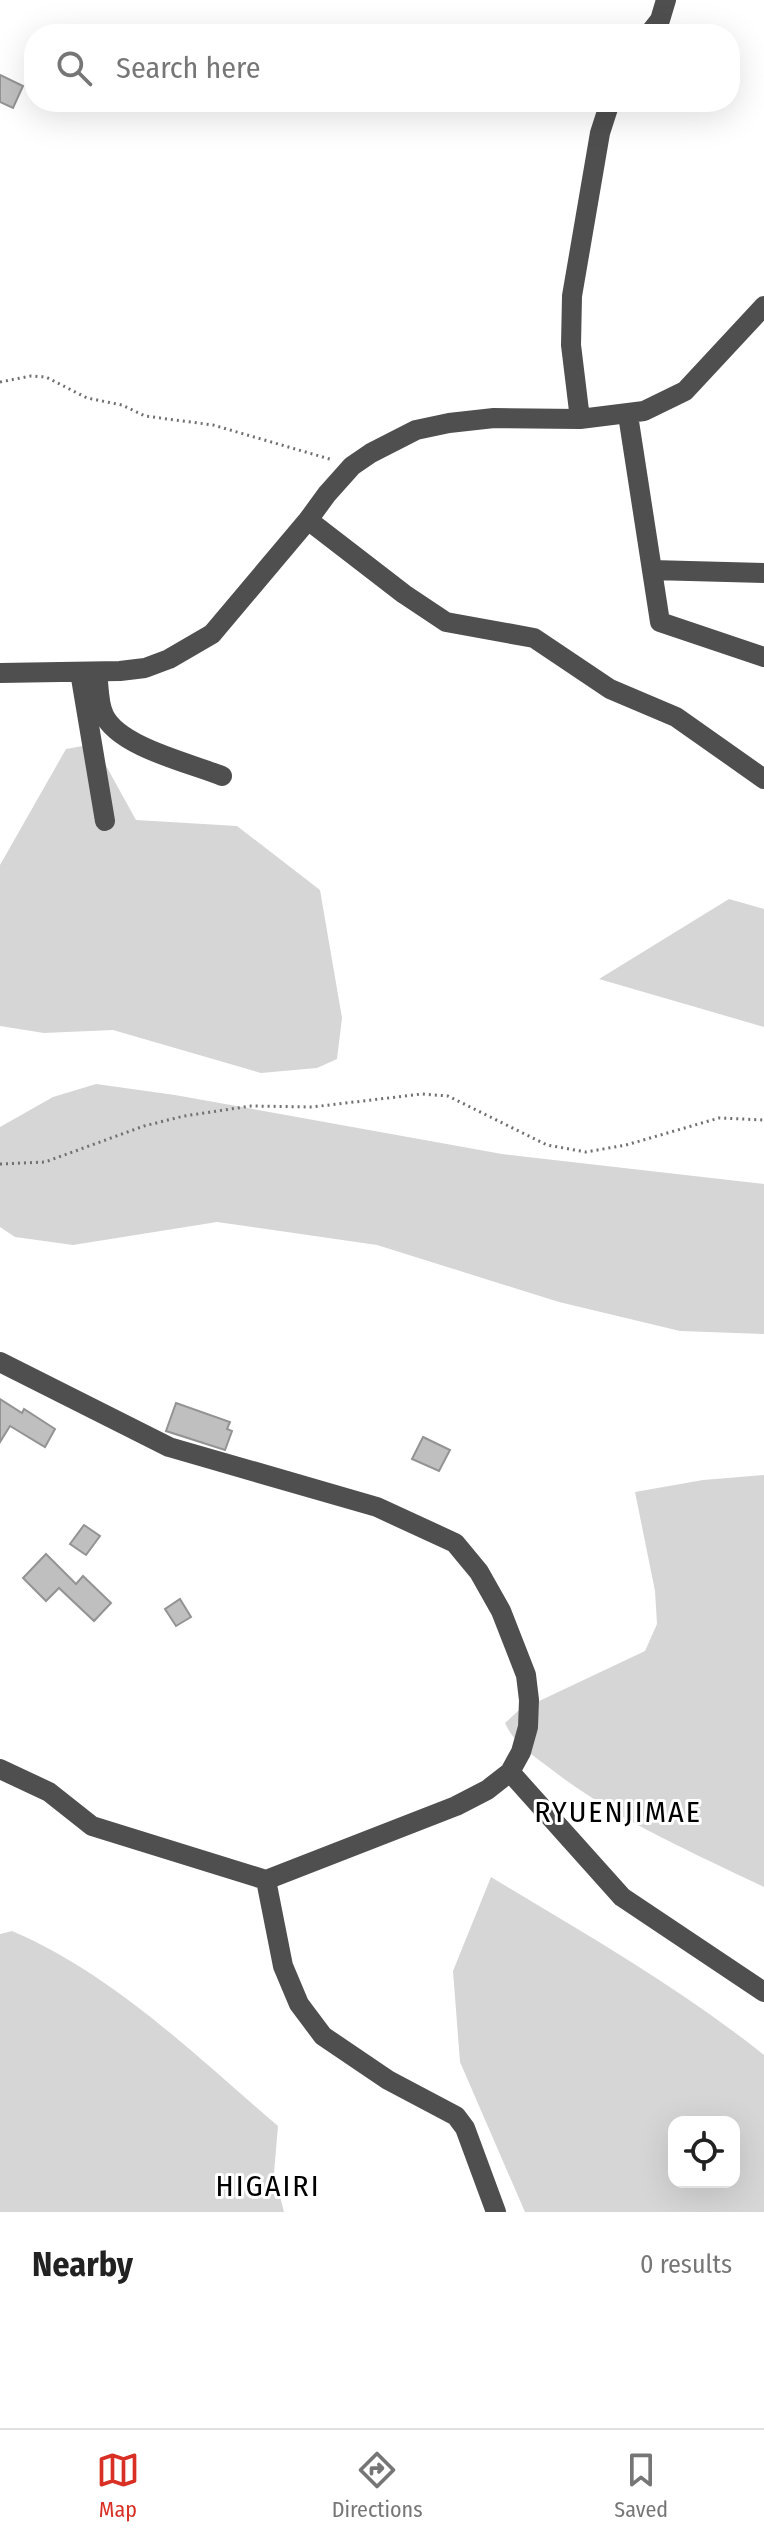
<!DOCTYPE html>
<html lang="en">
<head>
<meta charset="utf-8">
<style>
	body { margin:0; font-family:"Fira Sans Condensed",sans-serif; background:#f6f6f6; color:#222 }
	.controls { position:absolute; right:24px; bottom:24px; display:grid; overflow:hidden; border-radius:16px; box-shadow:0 8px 32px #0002 }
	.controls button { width:72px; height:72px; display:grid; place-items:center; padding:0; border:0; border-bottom:2px solid #e0e0e0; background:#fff; color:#222; font:40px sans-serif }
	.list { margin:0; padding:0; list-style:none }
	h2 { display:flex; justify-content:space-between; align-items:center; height:104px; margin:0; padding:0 32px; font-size:34px }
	h2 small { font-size:26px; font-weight:400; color:#767676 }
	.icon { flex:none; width:44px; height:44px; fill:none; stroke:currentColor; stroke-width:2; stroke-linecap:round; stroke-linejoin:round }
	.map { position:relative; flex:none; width:764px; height:2212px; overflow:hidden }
	.search { position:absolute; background:#fff; box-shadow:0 8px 32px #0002; left:24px; right:24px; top:24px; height:88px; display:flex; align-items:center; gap:20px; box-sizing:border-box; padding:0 28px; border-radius:32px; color:#767676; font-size:30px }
	.sheet { height:216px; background:#fff }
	nav { display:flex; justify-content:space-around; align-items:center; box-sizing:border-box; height:112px; border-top:2px solid #e0e0e0; background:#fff; font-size:22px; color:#767676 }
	nav a { display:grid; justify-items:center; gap:4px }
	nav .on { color:#d93025 }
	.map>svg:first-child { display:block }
	.green { fill:#d6d6d6; fill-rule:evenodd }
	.building { fill:#bfbfbf; stroke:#939393; stroke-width:2 }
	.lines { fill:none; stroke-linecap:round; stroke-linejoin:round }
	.path { stroke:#717171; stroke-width:3; stroke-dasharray:2 4; stroke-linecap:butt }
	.minor { stroke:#4f4f4f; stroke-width:20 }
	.labels { text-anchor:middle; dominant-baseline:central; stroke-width:6; stroke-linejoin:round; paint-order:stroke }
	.quarter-label { font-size:30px; letter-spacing:2px; fill:#000; stroke:#fff }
</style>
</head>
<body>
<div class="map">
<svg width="764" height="2212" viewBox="0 0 764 2212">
	<rect width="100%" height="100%" fill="#fff"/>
	<path class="green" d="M94,744L136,820L237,826L320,890L342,1018L337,1059L317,1068L261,1073L113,1030L44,1033L0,1026V865L66,749Z
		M729,899L764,909V1027L599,979Z
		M96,1084L175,1095L502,1154L764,1184V1334L680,1331L559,1302L377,1245L217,1222L73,1245L15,1237L0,1227V1127L53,1097Z
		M764,1475V1887C689,1851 613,1818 547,1766C530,1753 514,1743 505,1723L518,1711L645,1651L657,1624L655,1591L635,1492L703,1480Z
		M491,1877C584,1933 679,1987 764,2055V2212H525L460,2062L453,1971ZM674,2122H734V2182H674Z
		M12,1931C113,1974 195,2055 278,2126L274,2173L284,2212H0V1934Z"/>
	<path class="building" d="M0,75L23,86L13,108L0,102Z
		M0,1399L22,1413L24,1409L55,1429L45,1447L10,1426L0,1442Z
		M176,1403L230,1422L227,1429L232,1431L225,1450L166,1431Z
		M423,1437L450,1450L439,1471L412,1459Z
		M84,1525L100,1536L86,1555L70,1544Z
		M46,1554L76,1584L83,1576L111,1603L94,1621L59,1588L46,1601L23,1578Z
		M180,1599L191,1617L176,1626L165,1609Z"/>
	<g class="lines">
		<path class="path" d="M0,382L31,376L46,377L87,398L122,405L145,416L213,425L333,460
			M0,1164L45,1162L144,1126L184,1116L251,1106L312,1107L422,1094L448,1096L547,1145L586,1152L626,1145L719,1118L764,1120"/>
		<path class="minor" d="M649,34L660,20L666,0
			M628,415L660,622L764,657
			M580,419L571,345L572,296L600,133L610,102
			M308,520L404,594L446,622L534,638L610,689L676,717L764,779
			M652,570L764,573
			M80,672L105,821
			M97,672C99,685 98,703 104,715C119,747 190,763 222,776
			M0,673L120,671L145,668L169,659L212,634L308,520L327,494L352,466L371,453L416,430L449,423L494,418L580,419L644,411L685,391L764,306
			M0,1362L169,1447L377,1507L455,1543L479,1572L501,1611L526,1675L529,1700L528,1727L521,1752L510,1772L487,1790L456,1806L266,1880L92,1826L49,1792L0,1769
			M510,1772L622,1897L764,1992
			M266,1880L283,1966L299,2004L323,2036L388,2080L456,2116L465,2128L496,2212"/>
	</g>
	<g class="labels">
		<g class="quarter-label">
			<text x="618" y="1812">RYUENJIMAE</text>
			<text x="268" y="2186">HIGAIRI</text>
		</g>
	</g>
</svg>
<div class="controls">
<button><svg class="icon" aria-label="locate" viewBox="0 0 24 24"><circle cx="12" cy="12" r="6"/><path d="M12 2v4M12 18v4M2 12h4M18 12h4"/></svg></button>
</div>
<div class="search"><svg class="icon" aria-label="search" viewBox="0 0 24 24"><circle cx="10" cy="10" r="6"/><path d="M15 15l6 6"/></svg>Search here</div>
</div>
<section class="sheet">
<h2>Nearby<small>0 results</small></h2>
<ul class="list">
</ul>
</section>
<nav>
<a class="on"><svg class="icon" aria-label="map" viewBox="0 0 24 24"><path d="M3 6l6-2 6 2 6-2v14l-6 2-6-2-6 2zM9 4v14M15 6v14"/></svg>Map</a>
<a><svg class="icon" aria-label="directions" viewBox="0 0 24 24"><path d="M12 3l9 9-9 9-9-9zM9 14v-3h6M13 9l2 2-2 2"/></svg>Directions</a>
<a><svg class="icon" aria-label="saved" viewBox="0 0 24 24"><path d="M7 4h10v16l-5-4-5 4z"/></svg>Saved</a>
</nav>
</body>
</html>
